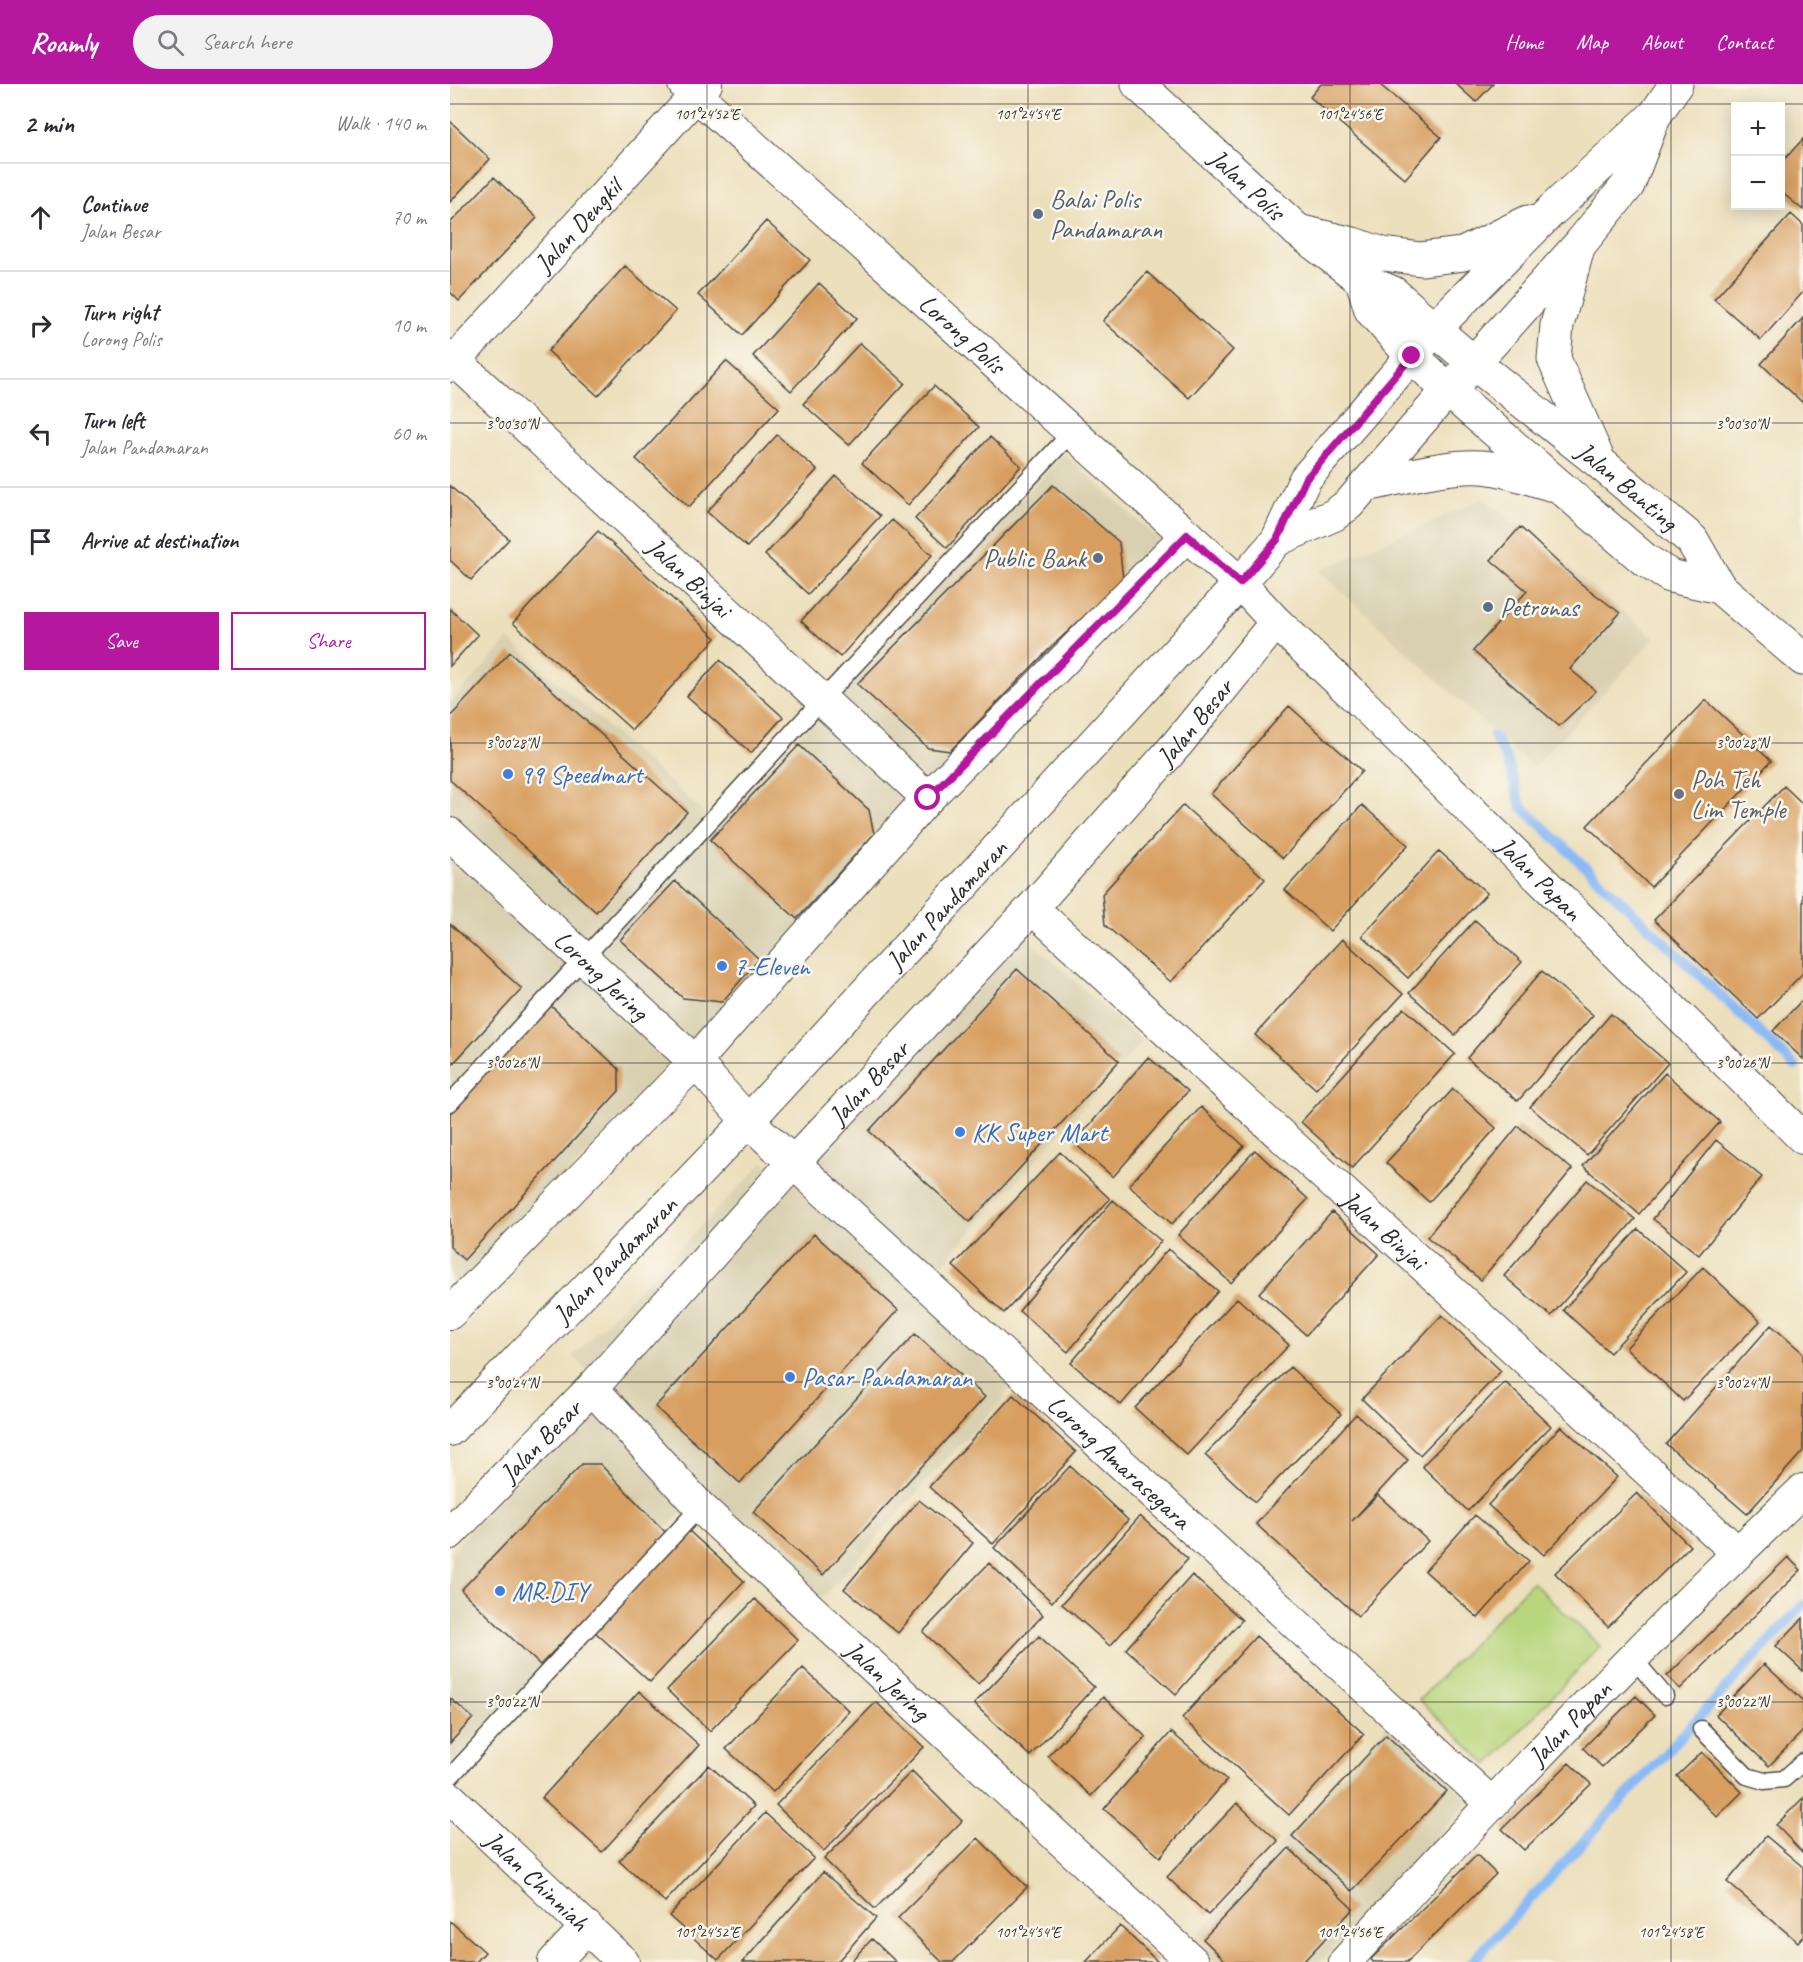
<!DOCTYPE html>
<html lang="en">
<head>
<meta charset="utf-8">
<style>
	body { margin:0; font-family:Caveat,sans-serif; background:#f2f2f3; color:#2b2b33 }
	.controls { position:absolute; right:18px; top:18px; display:grid; overflow:hidden; border-radius:0px; box-shadow:0 3px 15px #0003 }
	.controls button { width:54px; height:54px; display:grid; place-items:center; padding:0; border:0; border-bottom:2px solid #e1e1e2; background:#fff; color:#2b2b33; font:30px sans-serif }
	.stop { position:absolute; width:18px; height:18px; margin:-14px; border:4px solid #b5179e; border-radius:50%; background:#fff }
	.stop.end { background:#b5179e; border-color:#fff; box-shadow:0 2px 6px #0008 }
	.list { margin:0; padding:0; list-style:none }
	h2 { display:flex; justify-content:space-between; align-items:center; height:78px; margin:0; padding:0 24px; font-size:26px }
	h2 small { font-size:20px; font-weight:400; color:#7c7c81 }
	.list li { display:grid; grid-template-columns:39px 1fr auto; gap:18px; align-items:center; box-sizing:border-box; height:108px; padding:0 24px; border-top:2px solid #e1e1e2 }
	.list b { display:block; font-size:22px; white-space:nowrap }
	.list p { margin:0; font-size:20px; white-space:nowrap; color:#7c7c81 }
	.list em { font-size:20px; font-style:normal; color:#7c7c81 }
	.actions { display:flex; gap:12px; padding:18px 24px }
	.actions a { flex:1; padding:14px 0; border:2px solid #b5179e; border-radius:0px; text-align:center; font-size:21px; color:#b5179e }
	.actions .main { background:#b5179e; color:#fff }
	.icon { flex:none; width:33px; height:33px; fill:none; stroke:currentColor; stroke-width:2; stroke-linecap:round; stroke-linejoin:round }
	.map { position:relative; flex:none; width:1353px; height:1878px; overflow:hidden }
	header { display:flex; align-items:center; gap:36px; box-sizing:border-box; height:84px; padding:0 30px; background:#b5179e; color:#fff }
	header strong { font-size:28px }
	nav { display:flex; gap:33px; margin-inline-start:auto; font-size:21px }
	.search { width:420px; height:54px; background:#f2f2f3; display:flex; align-items:center; gap:15px; box-sizing:border-box; padding:0 21px; border-radius:33px; color:#7c7c81; font-size:22px }
	main { display:flex }
	aside { flex:1; background:#fff }
	.map>svg:first-child { display:block }
	.built { fill:#d9d0b1 }
	.green { fill:#b8d67d; stroke:#728054; stroke-width:1.5 }
	.lines { fill:none; stroke-linecap:round; stroke-linejoin:round }
	.stream { stroke:#8abaf5; stroke-width:10 }
	.building { fill:#d79e5e }
	.service-casing { stroke:#484641; stroke-width:19 }
	.minor-casing { stroke:#484641; stroke-width:34 }
	.tertiary-casing { stroke:#484641; stroke-width:35 }
	.secondary-casing { stroke:#484641; stroke-width:35 }
	.service { stroke:#fff; stroke-width:16 }
	.minor { stroke:#fff; stroke-width:32 }
	.tertiary { stroke:#fff; stroke-width:33 }
	.secondary { stroke:#fff; stroke-width:33 }
	.route { stroke:#b5179e; stroke-width:8 }
	.ticks { fill:none; stroke:#2b2b2b; stroke-width:1.5; stroke-opacity:0.45 }
	.service-dot { fill:#5c6f8a; stroke:#fbf7ec; stroke-width:2 }
	.shop-dot { fill:#3f7fe0; stroke:#fbf7ec; stroke-width:2 }
	.worship-dot { fill:#6b7280; stroke:#fbf7ec; stroke-width:2 }
	.labels { text-anchor:middle; dominant-baseline:central; stroke-width:5; stroke-linejoin:round; paint-order:stroke }
	.street-label { font-size:26px; fill:#2b2b2b; stroke:#fbf7ec }
	.service-label { font-size:26px; fill:#4e5e75; stroke:#fbf7ec; text-anchor:start }
	.shop-label { font-size:26px; fill:#366cbe; stroke:#fbf7ec; text-anchor:start }
	.worship-label { font-size:26px; fill:#5b616d; stroke:#fbf7ec; text-anchor:start }
	.ticks-label { font-size:15px; text-anchor:middle; fill:#2b2b2b; stroke:#fbf7ec; stroke-width:5; stroke-linejoin:round; paint-order:stroke }
</style>
</head>
<body>
<header>
<strong>Roamly</strong>
<div class="search"><svg class="icon" aria-label="search" viewBox="0 0 24 24"><circle cx="10" cy="10" r="6"/><path d="M15 15l6 6"/></svg>Search here</div>
<nav><a>Home</a><a>Map</a><a>About</a><a>Contact</a></nav>
</header>
<main>
<aside>
<h2>2 min<small>Walk · 140 m</small></h2>
<ul class="list">
<li><svg class="icon" aria-label="ahead" viewBox="0 0 24 24"><path d="M12 20V5M6 11l6-6 6 6"/></svg><div><b>Continue</b><p>Jalan Besar</p></div><em>70 m</em></li>
<li><svg class="icon" aria-label="right" viewBox="0 0 24 24"><path d="M7 20v-9h11M14 6l5 5-5 5"/></svg><div><b>Turn right</b><p>Lorong Polis</p></div><em>10 m</em></li>
<li><svg class="icon" aria-label="left" viewBox="0 0 24 24"><path d="M17 20v-9H6M10 6l-5 5 5 5"/></svg><div><b>Turn left</b><p>Jalan Pandamaran</p></div><em>60 m</em></li>
<li><svg class="icon" aria-label="arrive" viewBox="0 0 24 24"><path d="M6 21V4h12l-3 4 3 4H6"/></svg><div><b>Arrive at destination</b></div></li>
</ul>
<div class="actions"><a class="main">Save</a><a>Share</a></div>
</aside>
<div class="map">
<svg width="1353" height="1878" viewBox="0 0 1353 1878">
	<rect width="100%" height="100%" fill="#fbf7ec"/>
	<filter id="ink" filterUnits="userSpaceOnUse"><feTurbulence type="fractalNoise" baseFrequency=".0167" numOctaves="2"/><feDisplacementMap in="SourceGraphic" scale="12" xChannelSelector="R" yChannelSelector="G"/><feConvolveMatrix kernelMatrix="1 2 1 2 8 2 1 2 1" color-interpolation-filters="sRGB"/></filter>
	<filter id="wash" filterUnits="userSpaceOnUse"><feTurbulence type="fractalNoise" baseFrequency=".008" numOctaves="4" result="noise"/><feDisplacementMap in="SourceGraphic" scale="24" xChannelSelector="R" yChannelSelector="G"/><feGaussianBlur stdDeviation="1.35" result="paint"/><feColorMatrix in="noise" values="0 0 0 0 0 0 0 0 0 0 0 0 0 0 0 0 0 1.4 0 .05"/><feComposite in="paint" operator="in"/></filter>
	<g filter="url(#wash)">
		<rect width="100%" height="100%" fill="#ecdfbc"/>
		<path class="built" d="M614,370L713,459L224,982L0,1210V620L59,555L268,741L423,572Z
			M1034,414L1205,554L1083,684L869,487Z
			M574,851L692,958L465,1210L564,1299L554,1311L556,1314L495,1377L370,1517L251,1407L0,1683V1469L154,1303L123,1272L314,1078L339,1103Z
			M938,1641L1020,1718L870,1878H762L740,1859Z"/>
		<path class="green" d="M1082,1498L1150,1562L1038,1681L969,1616Z"/>
		<g class="lines">
			<path class="stream" d="M1044,652L1057,676L1071,722L1345,982
				M1022,1878L1353,1521"/>
		</g>
		<g id="blocks">
			<path class="building" d="M871,0H929L991,53L955,95L860,13Z
				M1006,0H1043L1026,18Z
				M0,37L40,75L0,118Z
				M1353,55V126L1330,107V80Z
				M44,93L87,134L9,217L0,208V139Z
				M1341,130L1353,141V208L1311,256L1264,215Z
				M316,137L360,176L292,251L248,211Z
				M175,182L226,227L148,312L98,267Z
				M697,188L783,266L739,314L653,237Z
				M369,199L407,234L341,307L303,272Z
				M1353,234V319L1311,280Z
				M410,259L455,299L399,361L353,320Z
				M276,277L329,324L239,423L186,375Z
				M484,302L529,343L458,421L412,379Z
				M327,351L367,386L297,463L257,428Z
				M540,353L571,382L497,464L465,435Z
				M386,392L430,432L358,510L315,471Z
				M603,401L669,458L673,496L601,563L500,667L478,664L407,600Z
				M0,402L59,455L21,496L0,476Z
				M442,436L482,471L390,573L351,537Z
				M1070,443L1130,499L1170,529L1120,585L1146,607L1109,642L1023,567L1077,507L1041,476Z
				M148,447L266,554L182,646L63,539Z
				M0,525L28,551L0,582Z
				M60,568L237,728L146,828L0,696V633Z
				M270,576L333,633L301,669L237,612Z
				M1256,616L1321,677L1201,803L1137,742Z
				M839,622L912,687L833,774L761,710Z
				M349,661L419,726L424,750L347,835L260,756Z
				M1334,702L1353,720V889L1308,935L1204,836Z
				M733,721L815,795L721,898L655,841L652,810Z
				M912,721L958,761L880,847L835,806Z
				M989,767L1037,809L958,894L912,852Z
				M225,797L309,875L272,918L233,914L170,856Z
				M1025,836L1072,878L1005,951L959,909Z
				M0,840L72,905L0,983Z
				M892,855L953,910L866,1005L805,951Z
				M567,885L669,977L520,1138L419,1047Z
				M1092,887L1143,931L1068,1017L1017,974Z
				M1353,915V975L1323,947Z
				M100,921L169,985V1007L14,1176L0,1163V1029Z
				M954,924L1005,970L902,1084L851,1038Z
				M1161,930L1218,979L1137,1071L1080,1023Z
				M698,973L738,1007L663,1093L624,1059Z
				M1215,989L1270,1038L1189,1130L1133,1082Z
				M1003,1005L1046,1044L979,1118L936,1079Z
				M751,1023L794,1062L722,1140L679,1101Z
				M1068,1042L1122,1085L1031,1196L977,1153Z
				M1266,1056L1312,1093L1249,1171L1203,1135Z
				M805,1066L858,1115L781,1199L728,1151Z
				M610,1068L660,1115L554,1229L503,1182Z
				M1137,1096L1185,1135L1101,1232L1054,1192Z
				M663,1116L711,1157L618,1268L569,1227Z
				M882,1128L929,1170L856,1251L809,1209Z
				M1188,1145L1236,1188L1160,1269L1113,1226Z
				M364,1150L448,1226L290,1399L205,1323Z
				M718,1165L768,1207L671,1321L621,1279Z
				M1253,1183L1310,1237L1233,1317L1176,1264Z
				M787,1214L839,1261L737,1371L685,1324Z
				M992,1231L1051,1287L970,1371L912,1315Z
				M1321,1241L1353,1269V1367L1297,1430L1216,1360Z
				M465,1250L535,1313L373,1491L303,1428Z
				M840,1283L891,1330L805,1418L755,1371Z
				M1055,1298L1101,1342L1018,1427L972,1382Z
				M563,1311L626,1368L543,1460L479,1403Z
				M906,1330L958,1376L902,1437L928,1411L978,1457L908,1532L806,1440Z
				M1111,1342L1167,1393L1094,1471L1038,1421Z
				M132,1380H150L217,1450L90,1581L11,1506Z
				M620,1382L678,1436L602,1518L544,1464Z
				M1187,1409L1240,1462L1158,1543L1105,1489Z
				M469,1416L523,1459L448,1549L394,1505Z
				M1025,1431L1079,1477L1028,1534L975,1487Z
				M690,1432L738,1475L660,1562L612,1520Z
				M239,1447L294,1497L200,1598L145,1548Z
				M1338,1473L1351,1486L1230,1605L1217,1592Z
				M539,1479L593,1531L528,1600L473,1548Z
				M742,1491L792,1536L726,1610L676,1565Z
				M305,1515L348,1556L260,1647L217,1606Z
				M1353,1534V1587L1326,1562Z
				M589,1552L644,1603L580,1672L524,1620Z
				M806,1552L914,1650L839,1731L732,1634Z
				M1314,1580L1353,1616V1647L1319,1682L1266,1631Z
				M353,1584L399,1627L323,1708L276,1665Z
				M189,1607L249,1661L152,1768L92,1714Z
				M1186,1612L1205,1631L1152,1683L1133,1664Z
				M653,1613L696,1653L641,1712L598,1672Z
				M0,1614L23,1634L0,1659Z
				M426,1618L474,1663L374,1767L326,1721Z
				M721,1648L777,1696L710,1773L654,1725Z
				M936,1651L997,1707L902,1807L842,1752Z
				M1252,1668L1292,1708L1267,1733L1227,1692Z
				M1119,1679L1141,1700L1074,1766L1052,1745Z
				M259,1681L304,1722L215,1818L169,1777Z
				M462,1687L512,1737L425,1825L374,1775Z
				M1353,1714V1769L1326,1741Z
				M787,1719L828,1757L758,1831L717,1793Z
				M315,1729L364,1774L268,1876L219,1832Z
				M1316,1752L1353,1783V1852L1348,1858L1277,1798Z
				M528,1754L577,1803L503,1878H492L448,1834Z
				M839,1764L903,1825L853,1878H777L753,1855Z
				M1027,1771L1046,1790L957,1878H923L921,1875Z
				M373,1788L426,1834L387,1878H293Z
				M0,1837L35,1868L26,1878H0Z
				M670,1842L708,1878H636Z
				M422,1855L446,1878H400Z"/>
		</g>
	</g>
	<g filter="url(#ink)">
		<use href="#blocks" fill-opacity="0" stroke="#484641" stroke-width="1.5"/>
		<g class="lines">
			<g class="service-casing">
				<path id="service" d="M0,1019L372,616L622,348
					M1183,1574L1215,1612
					M1251,1645L1297,1692L1314,1697L1334,1695L1353,1678
					M0,1693L250,1423"/>
			</g>
			<g class="minor-casing">
				<g id="minor">
					<path id="s1" d="M234,0L790,499L826,538L912,619L1353,1054"/>
					<path id="s2" d="M0,272L478,714"/>
					<path id="s3" d="M0,282L256,0"/>
					<path d="M827,456L884,431L899,420L998,306"/>
					<path id="s4" d="M0,750L245,978L298,1037L1041,1719"/>
					<path id="s5" d="M582,824L1288,1469"/>
					<path d="M0,1229L245,978L478,714L737,451"/>
					<path id="s6" d="M142,1304L250,1423L743,1878"/>
					<path id="s7" d="M0,1346L298,1037L790,499L827,456L855,395L962,272"/>
					<path id="s8" d="M0,1449L142,1304L343,1079L582,824L728,659L826,538"/>
					<path id="s9" d="M0,1714L173,1878"/>
					<path d="M104,1878L137,1843"/>
					<path id="s10" d="M895,1878C1043,1716 1194,1558 1353,1406"/>
				</g>
			</g>
			<g class="tertiary-casing">
				<g id="tertiary">
					<path id="s11" d="M688,0L848,147L912,196L943,209L984,245"/>
					<path d="M912,196L921,226L962,272"/>
				</g>
			</g>
			<g class="secondary-casing">
				<g id="secondary">
					<path d="M1226,0L1205,31L1102,126L984,245L962,272L998,306L1195,476L1220,492L1269,503"/>
					<path d="M848,147L903,160L933,170L971,175L1013,170L1078,138"/>
					<path d="M1128,164L1107,241L1104,275L1147,373"/>
					<path id="s12" d="M984,245L1024,279L1149,378L1242,456L1269,503L1353,575"/>
					<path d="M1010,294L1130,160L1178,101L1202,38"/>
					<path d="M916,401C952,394 995,381 1031,383C1054,384 1078,394 1100,400"/>
				</g>
			</g>
			<use href="#service" class="service"/>
			<use href="#minor" class="minor"/>
			<use href="#tertiary" class="tertiary"/>
			<use href="#secondary" class="secondary"/>
		</g>
	</g>
	<g class="lines" filter="url(#ink)">
		<path class="route" d="M478,714L737,451L790,499L827,456L855,396L962,272"/>
	</g>
	<path class="ticks" d="M257,0V1878M578,0V1878M900,0V1878M1221,0V1878M0,20H1353M0,339H1353M0,659H1353M0,979H1353M0,1298H1353M0,1618H1353"/>
	<g class="service-dot">
		<circle cx="588" cy="130" r="6"/>
		<circle cx="648" cy="474" r="6"/>
		<circle cx="1038" cy="523" r="6"/>
	</g>
	<g class="shop-dot">
		<circle cx="58" cy="690" r="6"/>
		<circle cx="272" cy="882" r="6"/>
		<circle cx="510" cy="1048" r="6"/>
		<circle cx="340" cy="1293" r="6"/>
		<circle cx="50" cy="1507" r="6"/>
	</g>
	<circle class="worship-dot" cx="1229" cy="710" r="6"/>
	<g class="labels">
		<g class="street-label">
			<text stroke="none"><textPath href="#s11" startOffset="148">Jalan Polis</textPath></text>
			<text stroke="none"><textPath href="#s3" startOffset="190">Jalan Dengkil</textPath></text>
			<text stroke="none"><textPath href="#s1" startOffset="374">Lorong Polis</textPath></text>
			<text stroke="none"><textPath href="#s12" startOffset="249">Jalan Banting</textPath></text>
			<text stroke="none"><textPath href="#s2" startOffset="326">Jalan Binjai</textPath></text>
			<text stroke="none"><textPath href="#s8" startOffset="1101">Jalan Besar</textPath></text>
			<text stroke="none"><textPath href="#s1" startOffset="1168">Jalan Papan</textPath></text>
			<text stroke="none"><textPath href="#s7" startOffset="723">Jalan Pandamaran</textPath></text>
			<text stroke="none"><textPath href="#s4" startOffset="207">Lorong Jering</textPath></text>
			<text stroke="none"><textPath href="#s8" startOffset="615">Jalan Besar</textPath></text>
			<text stroke="none"><textPath href="#s5" startOffset="477">Jalan Binjai</textPath></text>
			<text stroke="none"><textPath href="#s7" startOffset="237">Jalan Pandamaran</textPath></text>
			<text stroke="none"><textPath href="#s8" startOffset="129">Jalan Besar</textPath></text>
			<text stroke="none"><textPath href="#s4" startOffset="918">Lorong Amarasegara</textPath></text>
			<text stroke="none"><textPath href="#s6" startOffset="416">Jalan Jering</textPath></text>
			<text stroke="none"><textPath href="#s10" startOffset="328">Jalan Papan</textPath></text>
			<text stroke="none"><textPath href="#s9" startOffset="120">Jalan Chinniah</textPath></text>
		</g>
		<g class="service-label">
			<text x="600" y="115">Balai Polis<tspan x="600" dy="30">Pandamaran</tspan></text>
			<text x="636" y="474" text-anchor="end">Public Bank</text>
			<text x="1050" y="523">Petronas</text>
		</g>
		<g class="shop-label">
			<text x="70" y="690">99 Speedmart</text>
			<text x="284" y="882">7-Eleven</text>
			<text x="522" y="1048">KK Super Mart</text>
			<text x="352" y="1293">Pasar Pandamaran</text>
			<text x="62" y="1507">MR.DIY</text>
		</g>
		<g class="worship-label">
			<text x="1241" y="695">Poh Teh<tspan x="1241" dy="30">Lim Temple</tspan></text>
		</g>
	</g>
	<g class="ticks-label">
		<text x="257" y="35">101°24'52"E</text>
		<text x="578" y="35">101°24'54"E</text>
		<text x="900" y="35">101°24'56"E</text>
		<text x="62" y="345">3°00'30"N</text>
		<text x="1292" y="345">3°00'30"N</text>
		<text x="62" y="664">3°00'28"N</text>
		<text x="1292" y="664">3°00'28"N</text>
		<text x="62" y="984">3°00'26"N</text>
		<text x="1292" y="984">3°00'26"N</text>
		<text x="62" y="1304">3°00'24"N</text>
		<text x="1292" y="1304">3°00'24"N</text>
		<text x="62" y="1623">3°00'22"N</text>
		<text x="1292" y="1623">3°00'22"N</text>
		<text x="257" y="1853">101°24'52"E</text>
		<text x="578" y="1853">101°24'54"E</text>
		<text x="900" y="1853">101°24'56"E</text>
		<text x="1221" y="1853">101°24'58"E</text>
	</g>
</svg>
<div class="controls">
<button>+</button>
<button>−</button>
</div>
<div class="stop" style="left:478px;top:714px"></div>
<div class="stop end" style="left:962px;top:272px"></div>
</div>
</main>
</body>
</html>
